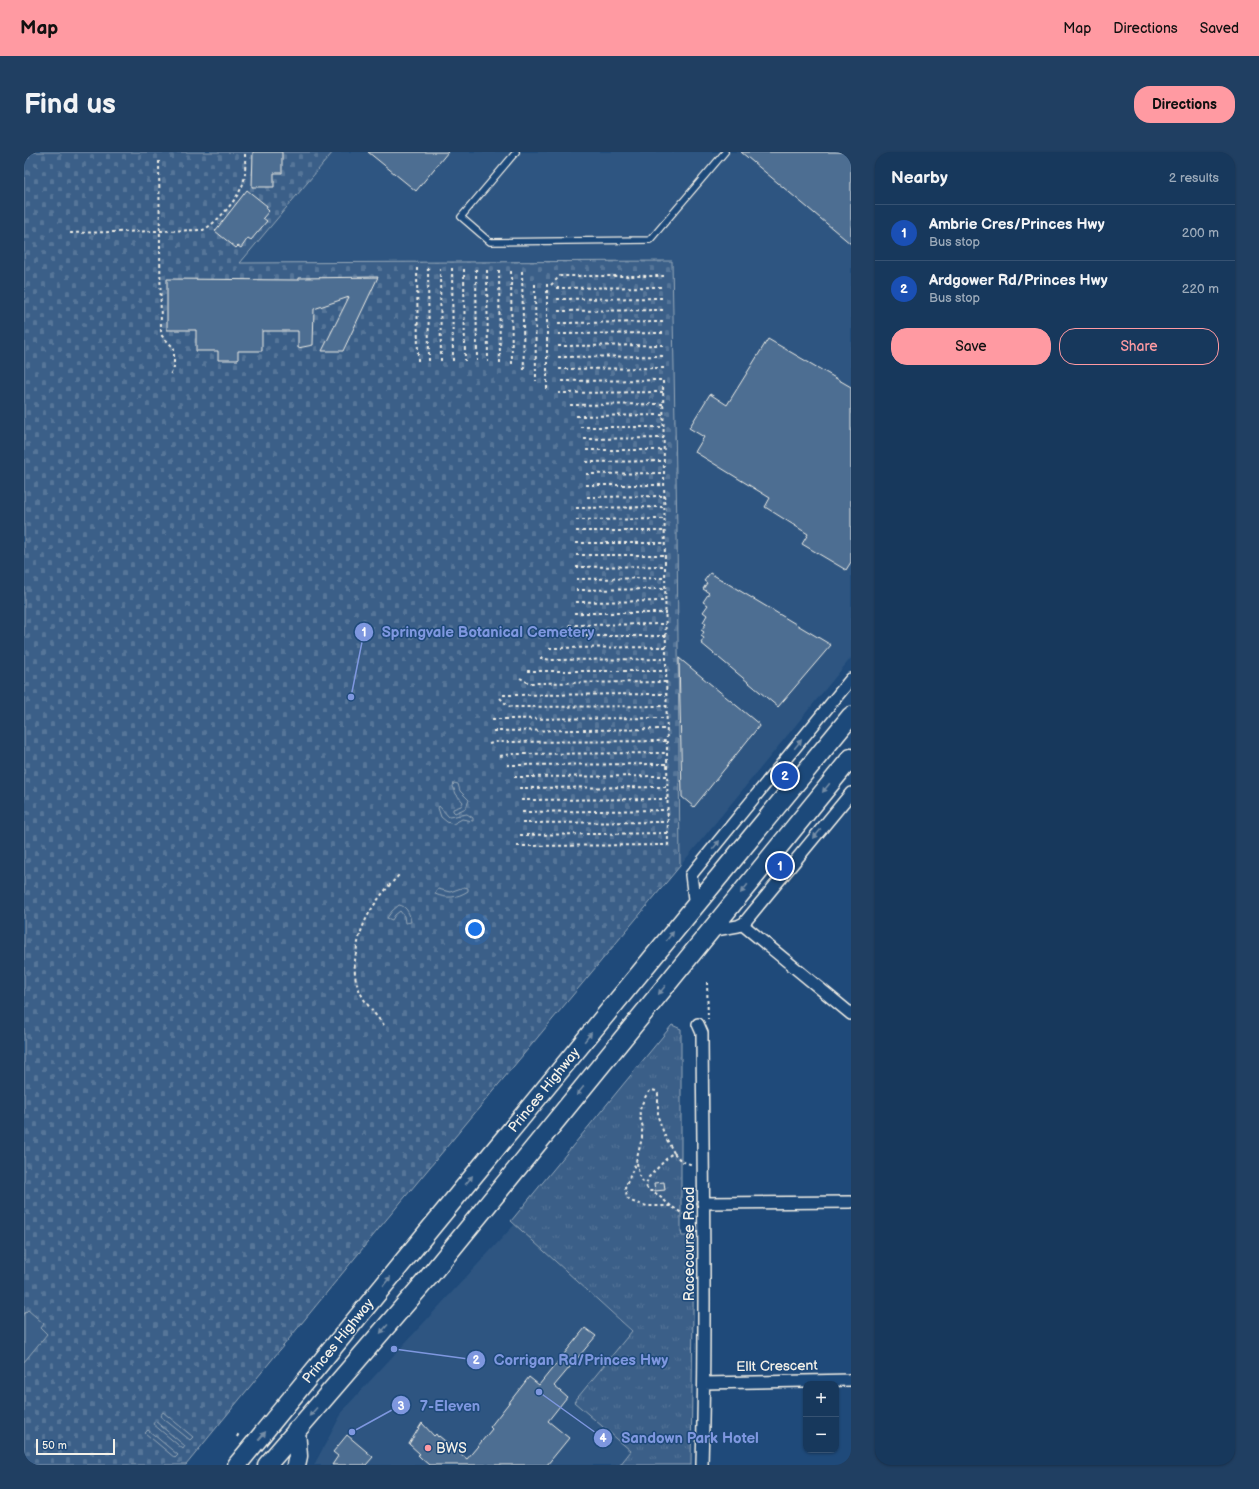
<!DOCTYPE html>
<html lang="en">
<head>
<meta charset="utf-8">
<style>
	body { margin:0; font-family:"Balsamiq Sans",sans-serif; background:#203f62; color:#f1f3f6 }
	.controls { position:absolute; right:12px; bottom:12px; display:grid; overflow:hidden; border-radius:8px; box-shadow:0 1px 3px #0004 }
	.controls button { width:36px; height:36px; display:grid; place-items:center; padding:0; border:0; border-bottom:1px solid #365272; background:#17385c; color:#f1f3f6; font:20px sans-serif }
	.scale { position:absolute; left:12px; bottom:10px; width:79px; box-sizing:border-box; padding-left:4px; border:2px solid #f4f1e8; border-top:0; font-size:11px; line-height:14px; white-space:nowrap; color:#f4f1e8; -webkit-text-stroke:3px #1f4a7a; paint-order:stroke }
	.you { position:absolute; left:451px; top:777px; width:14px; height:14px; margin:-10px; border:3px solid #fff; border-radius:50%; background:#1a73e8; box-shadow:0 0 0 6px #1a73e833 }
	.badge { display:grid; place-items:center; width:26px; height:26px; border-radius:50%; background:#ff9aa2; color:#fff; font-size:13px; font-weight:700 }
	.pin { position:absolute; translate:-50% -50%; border:2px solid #fff; box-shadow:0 1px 4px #0006 }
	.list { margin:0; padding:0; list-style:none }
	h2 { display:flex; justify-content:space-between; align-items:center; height:52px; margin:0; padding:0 16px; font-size:17px }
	h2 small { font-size:13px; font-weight:400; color:#9eacbb }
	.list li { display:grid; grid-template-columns:26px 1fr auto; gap:12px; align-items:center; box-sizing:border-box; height:56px; padding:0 16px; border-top:1px solid #365272 }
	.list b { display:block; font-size:15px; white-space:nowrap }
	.list p { margin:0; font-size:13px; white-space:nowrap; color:#9eacbb }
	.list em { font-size:13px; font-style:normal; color:#9eacbb }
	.actions { display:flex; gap:8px; padding:12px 16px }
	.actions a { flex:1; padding:9px 0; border:1px solid #ff9aa2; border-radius:16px; text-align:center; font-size:14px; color:#ff9aa2 }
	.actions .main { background:#ff9aa2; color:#111 }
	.map { position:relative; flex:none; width:827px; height:1313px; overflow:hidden; border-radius:16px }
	header { display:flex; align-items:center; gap:24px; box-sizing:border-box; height:56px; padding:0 20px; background:#ff9aa2; color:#111 }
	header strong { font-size:19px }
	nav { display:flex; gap:22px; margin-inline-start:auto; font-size:14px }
	.intro { display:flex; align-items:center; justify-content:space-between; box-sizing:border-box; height:96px; padding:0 24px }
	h1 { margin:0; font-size:28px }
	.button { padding:10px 18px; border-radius:16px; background:#ff9aa2; color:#111; font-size:14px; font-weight:700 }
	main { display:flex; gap:24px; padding:0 24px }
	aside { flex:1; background:#17385c; border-radius:16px; box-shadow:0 1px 3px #0004 }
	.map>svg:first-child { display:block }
	.built { fill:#2d5581 }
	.grass { fill:url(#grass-tufts); stroke:#97a8b8 }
	.cemetery { fill:url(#cemetery-stones); stroke:#97a8b8 }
	.garden { fill:#3a5f88; stroke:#97a8b8 }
	.building { fill:#4d6e92; stroke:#f4f1e8 }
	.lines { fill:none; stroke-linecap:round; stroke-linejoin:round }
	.service-casing { stroke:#f4f1e8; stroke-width:8 }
	.minor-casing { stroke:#f4f1e8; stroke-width:14 }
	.trunk-casing { stroke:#f4f1e8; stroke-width:21 }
	.path { stroke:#f4f1e8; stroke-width:2; stroke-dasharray:3 3; stroke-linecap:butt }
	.service { stroke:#1f4a7a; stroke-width:5.5 }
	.minor { stroke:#1f4a7a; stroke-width:11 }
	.trunk { stroke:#1f4a7a; stroke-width:18 }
	.oneway { fill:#748da6 }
	.poi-dot { fill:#ff9aa2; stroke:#1f4a7a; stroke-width:1.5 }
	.labels { text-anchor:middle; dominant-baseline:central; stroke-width:3; stroke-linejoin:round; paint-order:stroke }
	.street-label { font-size:14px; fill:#f4f1e8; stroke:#1f4a7a }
	.poi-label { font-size:14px; fill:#f4f1e8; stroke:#1f4a7a; text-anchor:start }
	.leader { fill:none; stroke:#7e97df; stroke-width:1.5 }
	.callout-dot { fill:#7e97df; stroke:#1f4a7a; stroke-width:1.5 }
	.mark-label { font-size:12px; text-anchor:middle; font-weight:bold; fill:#fff }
	.callout-label { font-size:15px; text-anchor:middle; font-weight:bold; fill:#7e97df; stroke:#1f4a7a; stroke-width:3; stroke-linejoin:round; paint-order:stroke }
</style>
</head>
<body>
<header>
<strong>Map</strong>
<nav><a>Map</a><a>Directions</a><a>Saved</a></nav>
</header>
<div class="intro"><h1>Find us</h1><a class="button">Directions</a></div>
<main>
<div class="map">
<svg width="827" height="1313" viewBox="0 0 827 1313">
	<defs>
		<pattern id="grass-tufts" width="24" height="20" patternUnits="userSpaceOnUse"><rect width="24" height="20" fill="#3a5f88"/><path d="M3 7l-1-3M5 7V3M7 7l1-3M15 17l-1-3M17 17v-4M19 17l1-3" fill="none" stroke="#577699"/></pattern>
		<pattern id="cemetery-stones" width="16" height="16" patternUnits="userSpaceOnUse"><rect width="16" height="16" fill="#3a5f88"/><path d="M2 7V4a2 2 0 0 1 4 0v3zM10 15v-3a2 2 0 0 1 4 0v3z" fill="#577699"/></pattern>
	</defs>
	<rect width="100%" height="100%" fill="#1f4a7a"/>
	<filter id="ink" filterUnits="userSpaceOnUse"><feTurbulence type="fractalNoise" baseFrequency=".025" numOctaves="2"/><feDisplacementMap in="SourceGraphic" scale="8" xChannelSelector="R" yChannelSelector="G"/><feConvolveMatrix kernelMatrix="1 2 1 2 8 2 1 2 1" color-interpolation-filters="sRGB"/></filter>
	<g filter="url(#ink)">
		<path class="built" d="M309,0H827V506L656,714L653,377L216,111Z
			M491,1072L608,1180L550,1250L608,1299L596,1313H290L320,1257Z"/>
		<path class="grass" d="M648,873L657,877V1079L658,1084H670L667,1313H596L607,1299L550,1250L608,1179L487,1069Z"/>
		<path class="cemetery" d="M0,0H309L216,111L648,109L653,377L656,714L357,1074L162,1313H0Z"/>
		<path class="garden" d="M430,631L434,632L436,639L445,648L442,656L431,661L429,659V657L437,654L439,650L432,642L429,634Z
			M415,654L425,665L443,662L449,666V669L438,667L429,672L423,670L417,665L414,656Z
			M440,735L444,736V739C433,746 423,747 411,742L414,737L426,740Z
			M375,753C383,754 386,763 387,770L381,771L380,764L376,759L371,763L368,768L363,766L368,759Z
			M4,1158L20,1172L17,1176L23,1182L0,1210V1162Z
			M139,1260L169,1285L166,1288L136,1264Z
			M131,1269L161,1294L159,1297L129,1272Z
			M124,1278L154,1303L151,1306L121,1281Z"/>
		<path class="building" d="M229,0H258V21H250V35H228Z
			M344,0H424L392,39Z
			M717,0H827V92Z
			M223,38L243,54L242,56L245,59L239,66L243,69L227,88L224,86L217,96L214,94L212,96L191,79Z
			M354,125L319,199H298L325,145L290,157L289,193L274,196V179H238V199H214V208H194V199H172V178H143V127L275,128V126Z
			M744,187L827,235V410L822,418L778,392L784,382L741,355L746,346L671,300L680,285L665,276L686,242L703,253Z
			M686,421L807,493L754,555L677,491L680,486L677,484L680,480L677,478L682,472L679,470L683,463L679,460L684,453L679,450L685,441L679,437L683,431L680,429Z
			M655,506L736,573L670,655L658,645Z
			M640,1030L641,1038L631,1039L630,1031Z
			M561,1176L572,1184L530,1234L543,1245L524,1269L545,1286L523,1313H405L397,1306L394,1303L396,1302L385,1292L398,1271L410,1284L412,1282L414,1285L415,1284L443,1307L468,1277L466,1275L505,1225L515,1233Z
			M323,1283L349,1305L342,1313H308L314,1304L309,1300Z"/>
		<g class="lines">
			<g class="service-casing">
				<path id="service" d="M492,0L437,65L466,90L626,88L701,0"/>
			</g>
			<g class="minor-casing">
				<path id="minor" d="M671,755L667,723L827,527
					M719,773L827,862
					M686,779L714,774L720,771L827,641
					M674,872L678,881C679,1025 682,1169 678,1313
					M679,1051L827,1050
					M680,1231L827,1228"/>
			</g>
			<g class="trunk-casing">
				<path id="trunk" d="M272,1278L274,1304L272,1313
					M213,1313L378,1111L827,564
					M243,1313L404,1126L827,606"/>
			</g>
			<path class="path" d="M135,9L137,179L138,184L150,196V215L146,223
				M46,81L179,78C193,71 217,44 220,28C222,19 221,9 221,0
				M393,116L394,209
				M404,116L405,209
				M416,116L417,209
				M428,116L429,209
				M440,117L441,209
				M452,117L453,209
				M463,118L464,210
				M475,118L476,212
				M487,119L488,215
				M498,119L500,221
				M511,132L512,229
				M523,132V240
				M527,133L536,124H640
				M532,136L640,135
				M533,147L640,146
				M534,159L640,158
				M534,171L640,170
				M534,182L640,181
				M534,194L641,193
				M534,205L641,204
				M535,217L641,216
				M534,241L640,240
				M546,253L640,252
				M552,264L640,263
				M556,275H640
				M560,287L640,286
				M562,298H640
				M562,310L640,309
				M562,322L640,321
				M562,333H640
				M563,345L641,344
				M552,356L641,355
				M552,368L641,367
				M552,379H641
				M552,391H641
				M552,403H641
				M552,415L641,414
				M552,427L641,426
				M552,438L641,437
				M552,450L642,449
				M550,461H642
				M545,473L642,472
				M537,484H642
				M525,496L642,495
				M516,506L527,508L642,507
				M503,519H642
				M496,526L505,531L642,530
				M479,543L642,542
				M476,546L484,554L489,555L643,554
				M468,567L643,566
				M469,579L643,577
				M465,592L472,590L643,589
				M476,604L488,602L643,601
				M483,613L643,612
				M490,625L643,624
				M495,636L643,635
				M497,648L643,647
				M498,660L643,658
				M498,671L644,670
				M496,683L644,681
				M493,694L644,693L639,228L535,229
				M683,830L684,867
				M360,873C350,861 339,849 334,835C330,825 330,812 332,801C337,767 352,747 376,722
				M650,1001L657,1009L669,1013
				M613,1011L615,1023L621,1033
				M647,1054L629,1039H625L622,1034L624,1026L646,1003L650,1001L641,984L634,965V942L632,939L628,938C624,940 622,943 620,948C614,958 615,964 619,975L618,979V986L612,1010L601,1036L603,1046L606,1049L623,1054H647L659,1062L670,1066
				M213,1285L215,1281"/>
			<use href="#service" class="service"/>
			<use href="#minor" class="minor"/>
			<use href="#trunk" class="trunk"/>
		</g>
		<defs><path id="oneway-solid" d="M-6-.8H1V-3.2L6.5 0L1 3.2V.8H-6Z"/></defs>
		<g class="oneway">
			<use href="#oneway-solid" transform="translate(774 592) rotate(-51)"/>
			<use href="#oneway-solid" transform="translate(802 636) rotate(129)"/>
			<use href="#oneway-solid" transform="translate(793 682) rotate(129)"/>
			<use href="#oneway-solid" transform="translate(692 693) rotate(-51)"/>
			<use href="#oneway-solid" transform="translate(720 737) rotate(129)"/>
			<use href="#oneway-solid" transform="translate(646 784) rotate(-51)"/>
			<use href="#oneway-solid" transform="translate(638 838) rotate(129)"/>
			<use href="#oneway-solid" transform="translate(564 885) rotate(-51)"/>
			<use href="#oneway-solid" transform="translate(556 939) rotate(129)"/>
			<use href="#oneway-solid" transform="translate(445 1028) rotate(-51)"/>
			<use href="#oneway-solid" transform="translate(363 1129) rotate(-51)"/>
			<use href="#oneway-solid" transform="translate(360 1177) rotate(131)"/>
			<use href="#oneway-solid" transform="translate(289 1260) rotate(132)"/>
			<use href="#oneway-solid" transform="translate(238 1284) rotate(-50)"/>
		</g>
	</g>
	<circle class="poi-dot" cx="404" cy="1296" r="4"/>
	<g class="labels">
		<g class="street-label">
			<text transform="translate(520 938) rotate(-51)">Princes Highway</text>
			<text transform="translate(665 1092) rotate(-90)">Racecourse Road</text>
			<text transform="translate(314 1189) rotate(-51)">Princes Highway</text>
			<text transform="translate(753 1214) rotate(-1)">Ellt Crescent</text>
		</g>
		<g class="poi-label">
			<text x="412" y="1296">BWS</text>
		</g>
	</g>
	<path class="leader" d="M327 545L340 480M370 1197L452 1208M328 1280L377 1253M515 1240L579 1286"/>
	<g class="callout-dot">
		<circle cx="327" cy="545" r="4"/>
		<circle cx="370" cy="1197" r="4"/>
		<circle cx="328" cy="1280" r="4"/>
		<circle cx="515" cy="1240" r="4"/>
		<circle cx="340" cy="480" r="10"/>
		<circle cx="452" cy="1208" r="10"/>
		<circle cx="377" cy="1253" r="10"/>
		<circle cx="579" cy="1286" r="10"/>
	</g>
	<g class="mark-label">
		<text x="340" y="484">1</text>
		<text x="452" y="1212">2</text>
		<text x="377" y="1258">3</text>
		<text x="579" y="1290">4</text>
	</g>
	<g class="callout-label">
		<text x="464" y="485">Springvale Botanical Cemetery</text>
		<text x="557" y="1213">Corrigan Rd/Princes Hwy</text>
		<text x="426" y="1259">7-Eleven</text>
		<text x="666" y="1291">Sandown Park Hotel</text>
	</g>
</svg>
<div class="controls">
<button>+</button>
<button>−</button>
</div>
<div class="scale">50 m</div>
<div class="you"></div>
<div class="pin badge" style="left:756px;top:714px;background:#1a4fb4">1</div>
<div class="pin badge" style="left:761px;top:624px;background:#1a4fb4">2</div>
</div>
<aside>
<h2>Nearby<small>2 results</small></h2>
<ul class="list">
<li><span class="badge" style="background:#1a4fb4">1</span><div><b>Ambrie Cres/Princes Hwy</b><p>Bus stop</p></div><em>200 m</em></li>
<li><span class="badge" style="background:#1a4fb4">2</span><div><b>Ardgower Rd/Princes Hwy</b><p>Bus stop</p></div><em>220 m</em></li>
</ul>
<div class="actions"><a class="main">Save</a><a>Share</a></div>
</aside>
</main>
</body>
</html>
